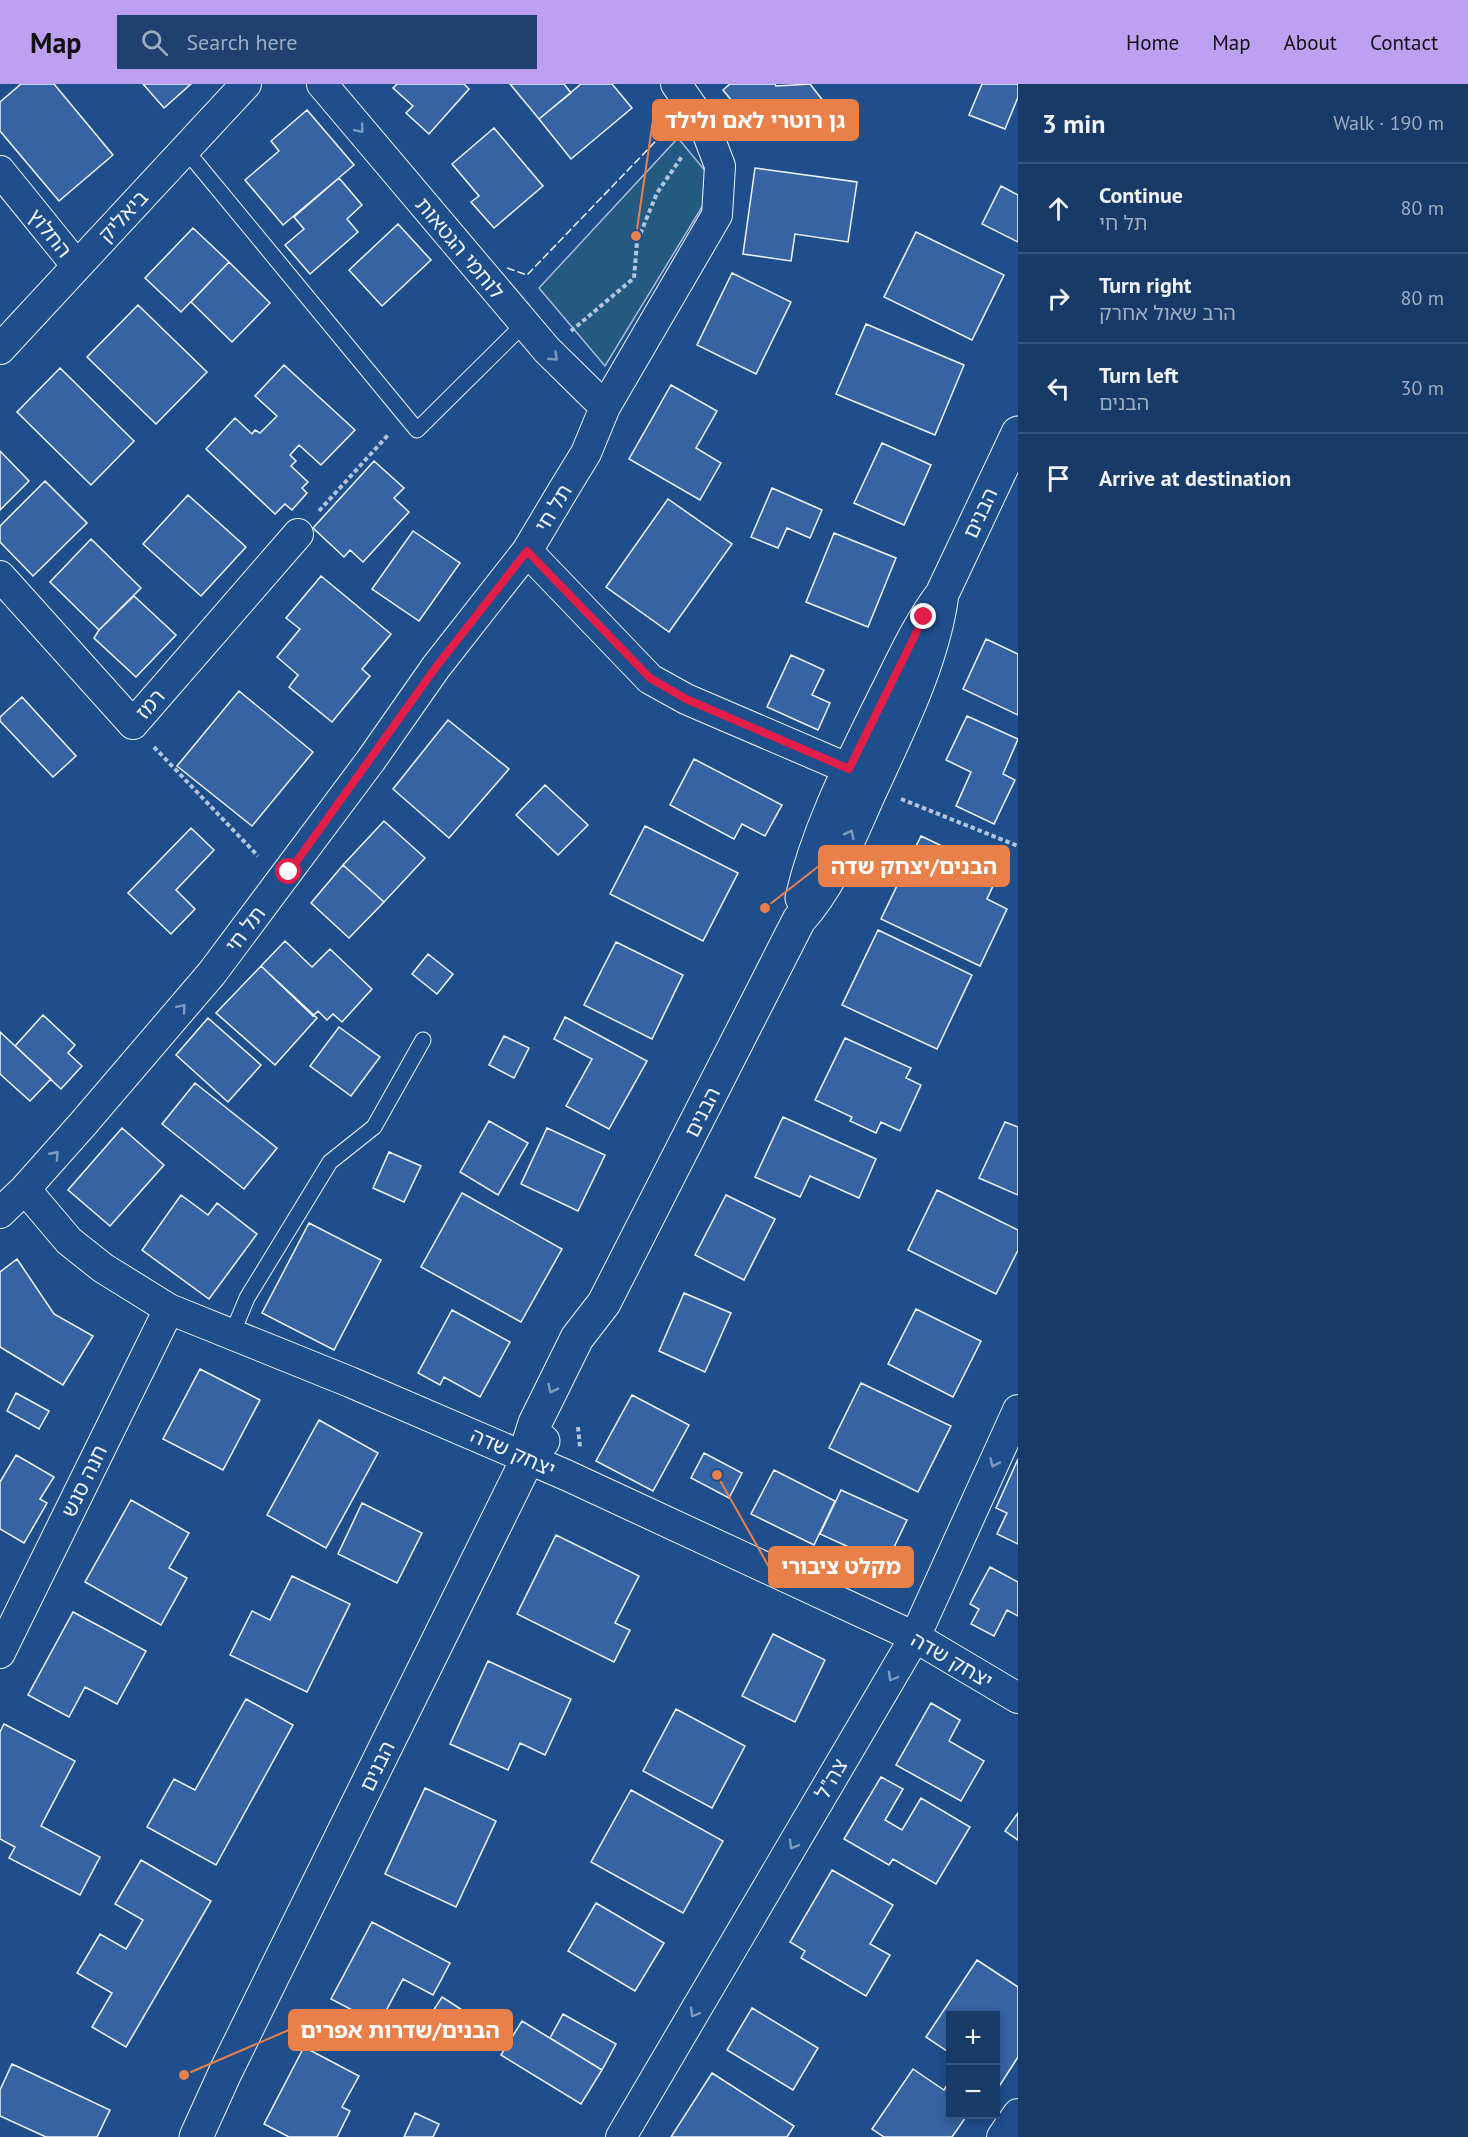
<!DOCTYPE html>
<html lang="en">
<head>
<meta charset="utf-8">
<style>
	body { margin:0; font-family:"PT Sans","Noto Sans Hebrew",sans-serif; background:#20416f; color:#f1f3f6 }
	.controls { position:absolute; right:18px; bottom:18px; display:grid; overflow:hidden; border-radius:0px; box-shadow:0 3px 9px #0003 }
	.controls button { width:54px; height:54px; display:grid; place-items:center; padding:0; border:0; border-bottom:2px solid #36547d; background:#173a69; color:#f1f3f6; font:30px sans-serif }
	.stop { position:absolute; width:18px; height:18px; margin:-14px; border:4px solid #e11d48; border-radius:50%; background:#fff }
	.stop.end { background:#e11d48; border-color:#fff; box-shadow:0 2px 6px #0008 }
	.list { margin:0; padding:0; list-style:none }
	h2 { display:flex; justify-content:space-between; align-items:center; height:78px; margin:0; padding:0 24px; font-size:26px }
	h2 small { font-size:20px; font-weight:400; color:#9eadc0 }
	.list li { display:grid; grid-template-columns:39px 1fr auto; gap:18px; align-items:center; box-sizing:border-box; height:90px; padding:0 24px; border-top:2px solid #36547d }
	.list b { display:block; font-size:22px; white-space:nowrap }
	.list p { margin:0; font-size:20px; white-space:nowrap; color:#9eadc0 }
	.list em { font-size:20px; font-style:normal; color:#9eadc0 }
	.icon { flex:none; width:33px; height:33px; fill:none; stroke:currentColor; stroke-width:2; stroke-linecap:round; stroke-linejoin:round }
	.map { position:relative; flex:none; width:1018px; height:2053px; overflow:hidden }
	header { display:flex; align-items:center; gap:36px; box-sizing:border-box; height:84px; padding:0 30px; background:#bca0f2; color:#111 }
	header strong { font-size:28px }
	nav { display:flex; gap:33px; margin-inline-start:auto; font-size:21px }
	.search { width:420px; height:54px; background:#20416f; display:flex; align-items:center; gap:15px; box-sizing:border-box; padding:0 21px; border-radius:0px; color:#9eadc0; font-size:22px }
	main { display:flex }
	aside { flex:1; background:#173a69 }
	.map>svg:first-child { display:block }
	.green { fill:#245a82; stroke:#a8bbd7; stroke-width:1.5 }
	.building { fill:#3563a3; stroke:#f2f6ff; stroke-width:1.5 }
	.lines { fill:none; stroke-linecap:round; stroke-linejoin:round }
	.lane-casing { stroke:#f2f6ff; stroke-width:17 }
	.street-casing { stroke:#f2f6ff; stroke-width:32 }
	.secondary-casing { stroke:#f2f6ff; stroke-width:35 }
	.path { stroke:#b3c4dc; stroke-width:4; stroke-dasharray:4.5 3; stroke-linecap:butt }
	.lane { stroke:#1f4e8c; stroke-width:15 }
	.street { stroke:#1f4e8c; stroke-width:30 }
	.secondary { stroke:#1f4e8c; stroke-width:33 }
	.fence { stroke:#f2f6ff; stroke-width:1.5; stroke-dasharray:8 3; stroke-linecap:butt }
	.oneway { stroke:#7e9ac0 }
	.route { stroke:#e11d48; stroke-width:8 }
	.labels { text-anchor:middle; dominant-baseline:central; stroke-width:4.5; stroke-linejoin:round; paint-order:stroke }
	.street-label { font-size:21px; fill:#f2f6ff; stroke:#1f4e8c }
	.leader { fill:none; stroke:#ea8049; stroke-width:2 }
	.callout-dot { fill:#ea8049; stroke:#1f4e8c; stroke-width:2 }
	.callout { fill:#ea8049; stroke:#ea8049; stroke-width:2 }
	.callout-label { font-size:22px; text-anchor:middle; font-weight:bold; fill:#fff }
</style>
</head>
<body>
<header>
<strong>Map</strong>
<div class="search"><svg class="icon" aria-label="search" viewBox="0 0 24 24"><circle cx="10" cy="10" r="6"/><path d="M15 15l6 6"/></svg>Search here</div>
<nav><a>Home</a><a>Map</a><a>About</a><a>Contact</a></nav>
</header>
<main>
<div class="map">
<svg width="1018" height="2053" viewBox="0 0 1018 2053">
	<rect width="100%" height="100%" fill="#1f4e8c"/>
	<path class="green" d="M678,54L716,100L605,282L539,204Z"/>
	<path class="building" d="M21,0H54L113,71L59,117L0,47V18Z
		M143,0H191L164,24Z
		M397,0H464L469,5L429,50L406,29L413,22L393,4Z
		M510,0H564L571,9L539,35Z
		M581,0H612L632,24L571,75L539,35Z
		M730,0H775L776,2L810,0L824,18L785,50L771,32L755,45L723,6Z
		M982,0H1018V13L1005,45L969,31Z
		M307,26L354,81L283,141L245,96L279,67L271,57Z
		M494,44L543,102L494,144L471,118L479,112L452,80Z
		M755,84L857,98L848,158L795,150L791,177L743,170Z
		M339,94L362,121L347,135L358,148L310,190L285,161L304,145L294,133Z
		M1001,102L1018,111V158L982,140Z
		M398,140L431,176L382,222L349,186Z
		M193,144L229,178L181,228L145,194Z
		M916,148L1004,191L972,256L884,213Z
		M229,178L270,219L232,258L191,218Z
		M732,189L791,218L756,290L697,261Z
		M138,221L207,288L156,340L87,273Z
		M866,240L964,281L935,351L836,310Z
		M284,281L355,346L321,381L299,361L290,371L296,377L291,382L308,398L302,404L307,409L292,426L285,420L275,430L206,365L235,334L252,350L255,346L260,349L277,332L255,312Z
		M60,284L134,357L91,401L17,328Z
		M671,301L717,327L696,364L721,379L700,416L629,375Z
		M882,359L931,381L904,441L854,419Z
		M0,367L29,397L0,426Z
		M374,377L404,404L394,414L409,428L363,478L350,466L344,473L313,444Z
		M45,397L87,439L33,492L0,458V442Z
		M772,404L822,426L810,454L787,444L778,464L751,453Z
		M188,411L246,463L201,512L143,460Z
		M668,415L732,460L669,548L606,503Z
		M413,447L460,479L419,537L372,505Z
		M834,449L896,474L868,543L806,518Z
		M91,455L141,504L99,546L50,498Z
		M321,492L391,550L362,585L370,592L332,638L289,603L298,591L277,573L300,545L286,534Z
		M134,512L176,551L136,593L94,554L99,546Z
		M986,555L1018,570V631L963,605Z
		M791,571L824,586L812,611L830,619L818,646L767,623Z
		M239,607L313,668L252,742L177,682Z
		M22,613L76,672L53,693L0,637V633Z
		M967,632L1018,655L1003,690L1015,696L994,740L956,722L971,688L946,676Z
		M448,636L509,685L449,754L393,705Z
		M694,675L782,721L765,752L742,740L734,755L670,721Z
		M545,701L588,741L558,771L516,731Z
		M384,737L425,774L384,818L343,781Z
		M645,742L738,789L703,857L610,810Z
		M191,744L214,766L176,806L195,825L171,850L128,809Z
		M921,752L999,789L987,815L1007,825L980,882L881,835Z
		M343,781L384,818L349,854L311,819Z
		M878,846L972,891L937,965L842,921Z
		M285,857L312,883L330,865L372,905L342,938L333,930L327,936L318,927L313,932L261,882Z
		M616,858L683,891L652,955L584,921Z
		M428,870L453,890L437,910L412,890Z
		M261,882L317,934L275,981L216,929Z
		M43,931L75,961L68,969L82,982L61,1005L15,962Z
		M565,933L647,977L609,1045L566,1022L592,975L554,955Z
		M208,934L261,981L228,1018L176,971Z
		M339,943L380,973L351,1012L310,982Z
		M0,948L51,995L30,1017L0,990Z
		M504,952L529,964L514,994L489,981Z
		M845,954L911,984L906,994L921,1001L900,1047L881,1038L876,1049L850,1037L852,1033L815,1016Z
		M195,999L277,1064L244,1105L162,1040Z
		M783,1033L876,1075L859,1114L810,1092L800,1113L755,1093Z
		M489,1037L528,1059L498,1111L460,1088Z
		M1005,1038L1018,1043V1111L979,1094Z
		M122,1044L164,1081L110,1142L68,1106Z
		M547,1044L605,1071L578,1127L521,1100Z
		M389,1068L421,1082L404,1118L373,1104Z
		M937,1106L1018,1146V1166L996,1210L908,1166Z
		M462,1109L562,1165L521,1238L421,1183Z
		M181,1111L208,1131L217,1119L257,1150L209,1215L142,1166Z
		M726,1111L775,1135L744,1196L695,1171Z
		M309,1139L381,1176L334,1266L262,1229Z
		M17,1175L54,1230L93,1252L63,1301L0,1263V1188Z
		M684,1209L731,1229L705,1288L659,1267Z
		M916,1225L981,1257L953,1313L888,1280Z
		M452,1226L510,1258L480,1313L444,1293L440,1301L418,1289Z
		M200,1285L260,1316L223,1386L163,1355Z
		M861,1299L951,1342L918,1408L829,1364Z
		M16,1309L49,1327L39,1345L7,1327Z
		M632,1311L689,1341L653,1407L596,1377Z
		M319,1336L378,1369L326,1464L267,1431Z
		M704,1369L742,1389L729,1414L691,1394Z
		M16,1371L54,1393L40,1415L47,1419L24,1459L0,1445V1398Z
		M1018,1375V1460L997,1450L1007,1429L996,1424Z
		M774,1386L835,1417L814,1461L751,1430Z
		M841,1406L907,1436L886,1480L820,1450Z
		M131,1416L189,1449L169,1484L187,1494L161,1541L85,1498Z
		M362,1419L422,1449L397,1499L338,1470Z
		M556,1451L639,1492L615,1539L630,1546L614,1578L517,1530Z
		M990,1483L1018,1498V1532L1007,1526L994,1552L971,1540L979,1525L970,1520Z
		M292,1492L350,1520L307,1608L230,1571L252,1527L270,1536Z
		M73,1528L146,1567L117,1620L85,1603L69,1633L28,1611Z
		M773,1550L825,1576L795,1638L742,1612Z
		M488,1577L571,1615L545,1671L520,1659L508,1686L450,1660Z
		M246,1615L293,1641L216,1781L147,1743L174,1695L195,1706Z
		M931,1619L960,1636L949,1657L984,1677L961,1717L896,1681Z
		M676,1625L745,1662L712,1724L643,1687Z
		M4,1640L75,1677L41,1742L100,1773L80,1811L9,1774L15,1763L0,1755V1648Z
		M881,1693L903,1705L885,1736L902,1746L921,1714L970,1743L936,1800L893,1775L889,1781L844,1755Z
		M425,1704L496,1737L456,1823L385,1790Z
		M631,1706L723,1757L683,1829L591,1778Z
		M1018,1729V1756L1005,1747Z
		M141,1776L211,1817L126,1963L92,1943L112,1909L77,1889L100,1850L126,1865L143,1836L115,1820Z
		M832,1786L893,1821L870,1860L890,1871L866,1912L801,1874L805,1867L790,1858Z
		M596,1819L664,1859L635,1907L568,1867Z
		M372,1838L450,1879L433,1911L403,1895L379,1940L331,1915Z
		M977,1876L1018,1903V1973L1000,2001L996,1999V1932H950V1969L926,1953Z
		M442,1913L473,1933L455,1961L424,1941Z
		M752,1924L818,1964L793,2006L727,1966Z
		M563,1930L616,1960L602,1986L550,1954Z
		M522,1937L602,1986L581,2020L501,1971Z
		M304,1963L359,1992L342,2023L350,2027L337,2053H289L264,2040Z
		M12,1980L110,2026L97,2053H46L0,2032V2006Z
		M913,1985L944,2006L950,1996V2030H968L952,2053H884L872,2045Z
		M712,1989L794,2042L787,2053H671Z
		M415,2029L439,2040L433,2053H404Z"/>
	<g class="lines">
		<g class="lane-casing">
			<path id="lane" d="M185,65L417,346L524,240
				M232,1250L247,1214L330,1078L374,1043L423,956"/>
		</g>
		<g class="street-casing">
			<path id="street" d="M322,0L547,266L605,323
				M0,87L77,182
				M0,265L246,0
				M527,467L650,595L686,615L849,685
				M0,492L133,640L298,450
				M25,1105L69,1157L103,1184L169,1225L350,1298L566,1391L915,1553L1018,1614
				M0,1129L25,1105L82,1041L212,889L371,676L436,583L527,467L564,405L586,369L605,323L717,131L720,82L704,40L676,0
				M0,1569L169,1225
				M621,2053L915,1553L1018,1326
				M1002,2053L1018,2030"/>
		</g>
		<g class="secondary-casing">
			<path id="secondary" d="M802,814C818,745 851,681 882,618C901,581 917,543 942,510L1018,349
				M528,1374L529,1358L535,1339L577,1254L604,1219L799,836C831,801 849,754 868,712C897,648 933,579 942,510
				M196,2053L225,1989L528,1374L543,1357"/>
		</g>
		<path class="path" d="M571,247L634,194L637,158L657,109L683,71
			M319,427L388,351
			M154,663L258,772
			M901,715L1018,762
			M578,1343L580,1363"/>
		<use href="#lane" class="lane"/>
		<use href="#street" class="street"/>
		<use href="#secondary" class="secondary"/>
		<path class="fence" d="M507,184L527,191L679,33"/>
	</g>
	<defs><path id="oneway-chevron" d="M-2-3.5L2.5 0L-2 3.5" fill="none" stroke-width="1.6" stroke-linecap="round" stroke-linejoin="round" transform="scale(1.5)"/></defs>
	<g class="oneway">
		<use href="#oneway-chevron" transform="translate(360 45) rotate(50)"/>
		<use href="#oneway-chevron" transform="translate(554 273) rotate(44)"/>
		<use href="#oneway-chevron" transform="translate(850 750) rotate(-64)"/>
		<use href="#oneway-chevron" transform="translate(182 924) rotate(-49)"/>
		<use href="#oneway-chevron" transform="translate(55 1071) rotate(-48)"/>
		<use href="#oneway-chevron" transform="translate(552 1305) rotate(116)"/>
		<use href="#oneway-chevron" transform="translate(994 1379) rotate(114)"/>
		<use href="#oneway-chevron" transform="translate(892 1593) rotate(120)"/>
		<use href="#oneway-chevron" transform="translate(793 1761) rotate(120)"/>
		<use href="#oneway-chevron" transform="translate(694 1929) rotate(120)"/>
	</g>
	<g class="lines">
		<path class="route" d="M289,788L436,583L527,467L650,594L686,615L849,685L924,533"/>
	</g>
	<g class="labels">
		<g class="street-label">
			<text transform="translate(123 132) rotate(-47)">ביאליק</text>
			<text transform="translate(50 149) rotate(51)">החלוץ</text>
			<text transform="translate(460 164) rotate(50)">לוחמי הגטאות</text>
			<text transform="translate(553 424) rotate(-59)">תל חי</text>
			<text transform="translate(980 429) rotate(-65)">הבנים</text>
			<text transform="translate(150 620) rotate(-49)">רמז</text>
			<text transform="translate(245 845) rotate(-53)">תל חי</text>
			<text transform="translate(702 1028) rotate(-63)">הבנים</text>
			<text transform="translate(513 1368) rotate(24)">יצחק שדה</text>
			<text transform="translate(84 1397) rotate(-64)">חנה סנש</text>
			<text transform="translate(952 1576) rotate(30)">יצחק שדה</text>
			<text transform="translate(377 1682) rotate(-64)">הבנים</text>
			<text transform="translate(831 1695) rotate(-60)">צה"ל</text>
		</g>
	</g>
	<path class="leader" d="M636 152L653 36M765 824L819 782M717 1391L769 1483M184 1991L289 1946"/>
	<g class="callout-dot">
		<circle cx="636" cy="152" r="6"/>
		<circle cx="765" cy="824" r="6"/>
		<circle cx="717" cy="1391" r="6"/>
		<circle cx="184" cy="1991" r="6"/>
	</g>
	<g class="callout">
		<rect x="653" y="16" width="205" height="40" rx="6"/>
		<rect x="819" y="762" width="190" height="40" rx="6"/>
		<rect x="769" y="1463" width="144" height="40" rx="6"/>
		<rect x="289" y="1926" width="223" height="40" rx="6"/>
	</g>
	<g class="callout-label">
		<text x="755" y="44">גן רוטרי לאם ולילד</text>
		<text x="914" y="790">הבנים/יצחק שדה</text>
		<text x="841" y="1490">מקלט ציבורי</text>
		<text x="400" y="1954">הבנים/שדרות אפרים</text>
	</g>
</svg>
<div class="controls">
<button>+</button>
<button>−</button>
</div>
<div class="stop" style="left:289px;top:788px"></div>
<div class="stop end" style="left:924px;top:533px"></div>
</div>
<aside>
<h2>3 min<small>Walk · 190 m</small></h2>
<ul class="list">
<li><svg class="icon" aria-label="ahead" viewBox="0 0 24 24"><path d="M12 20V5M6 11l6-6 6 6"/></svg><div><b>Continue</b><p>תל חי</p></div><em>80 m</em></li>
<li><svg class="icon" aria-label="right" viewBox="0 0 24 24"><path d="M7 20v-9h11M14 6l5 5-5 5"/></svg><div><b>Turn right</b><p>הרב שאול אחרק</p></div><em>80 m</em></li>
<li><svg class="icon" aria-label="left" viewBox="0 0 24 24"><path d="M17 20v-9H6M10 6l-5 5 5 5"/></svg><div><b>Turn left</b><p>הבנים</p></div><em>30 m</em></li>
<li><svg class="icon" aria-label="arrive" viewBox="0 0 24 24"><path d="M6 21V4h12l-3 4 3 4H6"/></svg><div><b>Arrive at destination</b></div></li>
</ul>
</aside>
</main>
</body>
</html>
